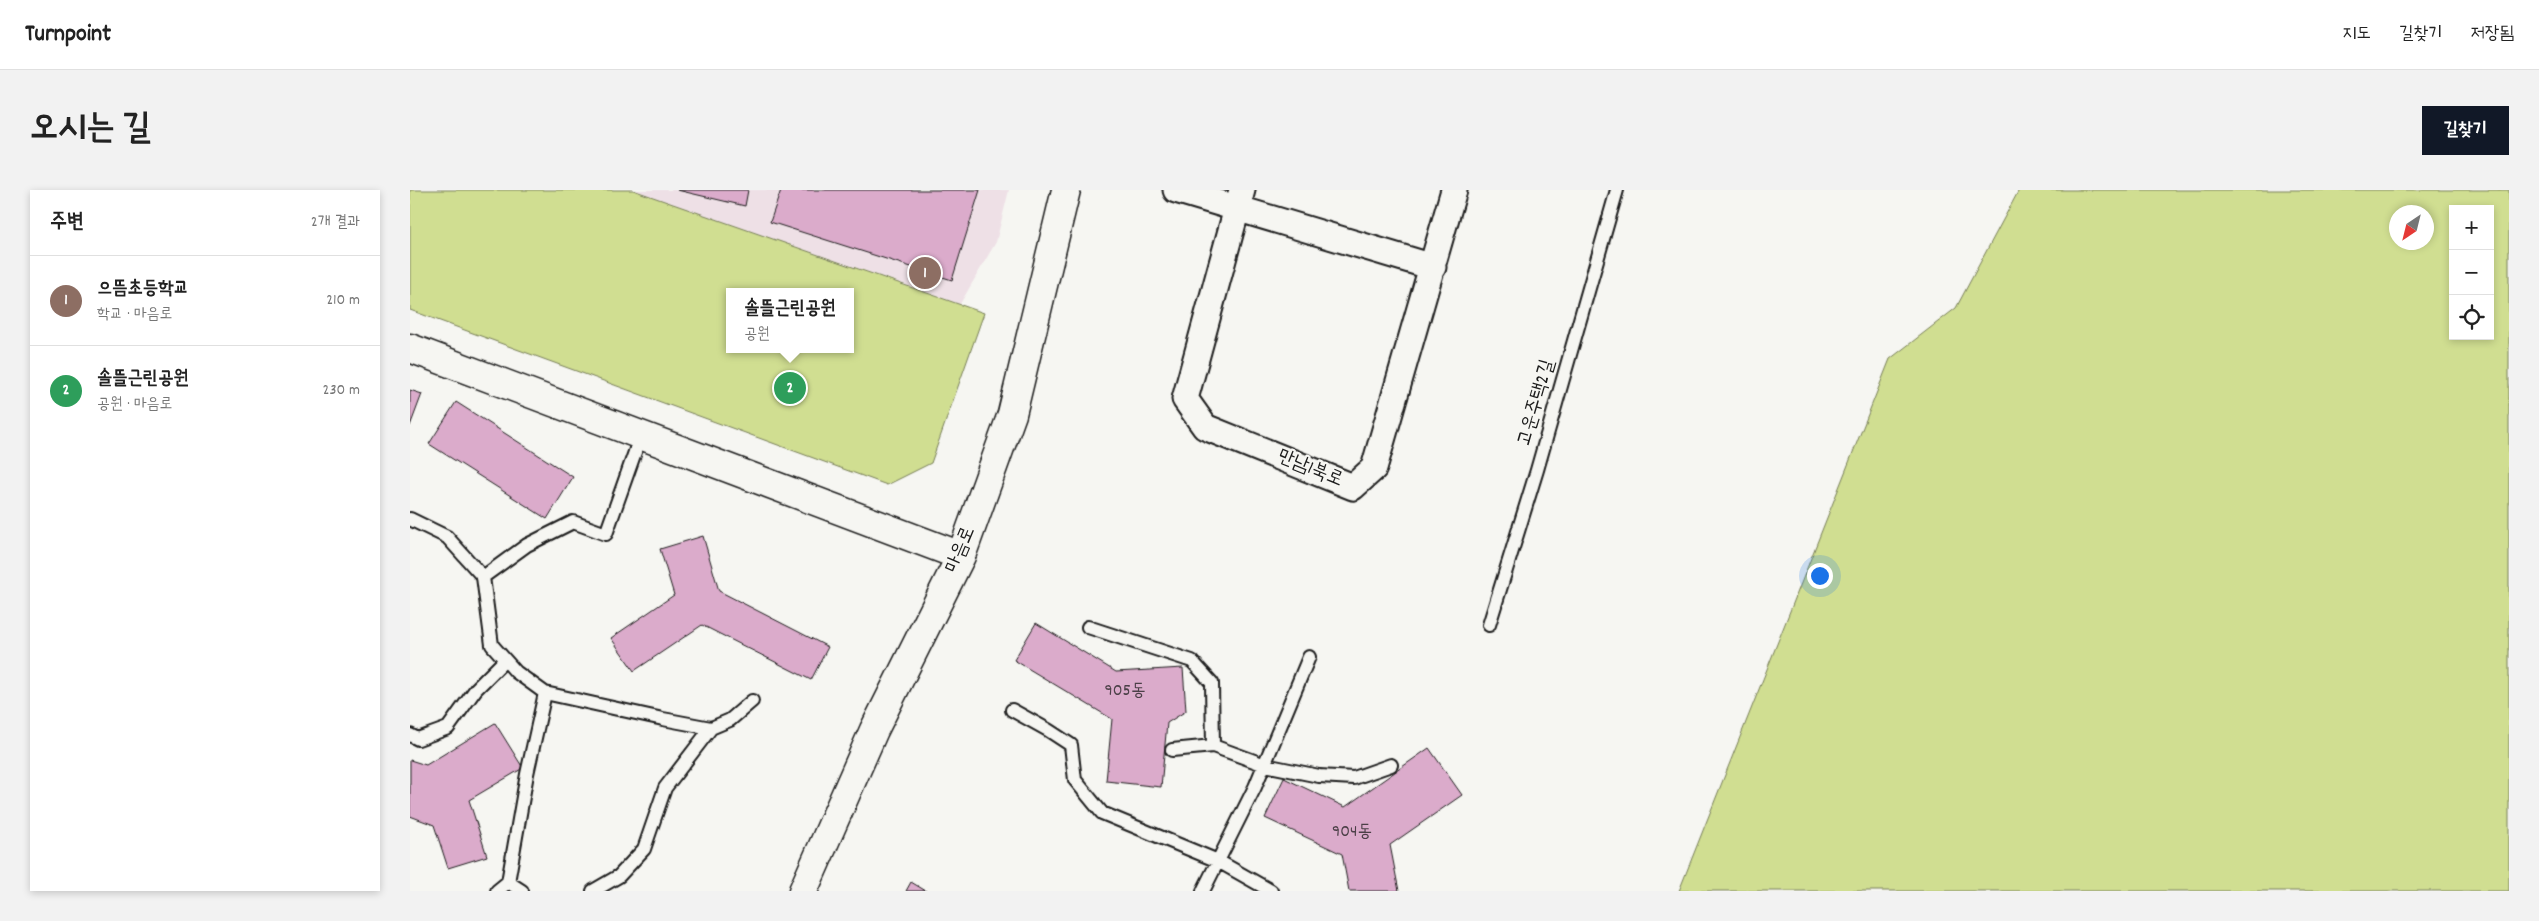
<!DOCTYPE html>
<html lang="ko">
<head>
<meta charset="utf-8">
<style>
	body { margin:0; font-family:Dekko,"Poor Story",sans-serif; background:#f2f2f2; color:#222 }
	.controls { position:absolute; right:15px; top:15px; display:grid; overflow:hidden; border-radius:0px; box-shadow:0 2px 8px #0003 }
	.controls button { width:45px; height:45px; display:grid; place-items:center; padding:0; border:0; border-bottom:1px solid #e0e0e0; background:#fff; color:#222; font:25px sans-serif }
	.compass { position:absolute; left:1979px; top:15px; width:45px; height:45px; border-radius:50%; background:#fff; box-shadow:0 2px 8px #0003; rotate:215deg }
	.you { position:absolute; left:1409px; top:385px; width:18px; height:18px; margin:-12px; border:4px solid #fff; border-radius:50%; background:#1a73e8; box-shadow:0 0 0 8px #1a73e833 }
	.badge { display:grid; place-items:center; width:32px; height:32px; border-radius:50%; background:#111827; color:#fff; font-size:16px; font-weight:700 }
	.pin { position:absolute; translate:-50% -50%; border:2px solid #fff; box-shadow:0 1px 5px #0006 }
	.popup { position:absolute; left:316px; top:98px; width:128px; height:65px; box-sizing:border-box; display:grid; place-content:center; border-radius:0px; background:#fff; filter:drop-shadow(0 1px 4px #0005); font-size:16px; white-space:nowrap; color:#767676 }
	.popup b { font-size:19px; color:#222 }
	.popup::after { content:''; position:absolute; left:50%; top:100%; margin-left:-10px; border:10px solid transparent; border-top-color:#fff }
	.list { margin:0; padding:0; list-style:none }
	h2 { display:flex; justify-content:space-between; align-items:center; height:65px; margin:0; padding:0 20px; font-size:21px }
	h2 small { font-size:16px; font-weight:400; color:#767676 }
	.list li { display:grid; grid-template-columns:32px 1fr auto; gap:15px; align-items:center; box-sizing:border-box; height:90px; padding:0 20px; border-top:1px solid #e0e0e0 }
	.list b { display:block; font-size:19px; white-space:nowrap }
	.list p { margin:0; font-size:16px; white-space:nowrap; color:#767676 }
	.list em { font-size:16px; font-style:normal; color:#767676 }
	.icon { flex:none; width:28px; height:28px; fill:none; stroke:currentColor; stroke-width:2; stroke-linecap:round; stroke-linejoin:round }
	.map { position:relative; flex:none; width:2099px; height:701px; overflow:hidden; border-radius:0px }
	header { display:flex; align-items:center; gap:30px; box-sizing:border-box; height:70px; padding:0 25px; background:#fff; border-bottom:1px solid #e0e0e0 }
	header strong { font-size:24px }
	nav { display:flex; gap:28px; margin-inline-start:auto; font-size:18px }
	.intro { display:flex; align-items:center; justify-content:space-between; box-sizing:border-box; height:120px; padding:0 30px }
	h1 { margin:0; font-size:35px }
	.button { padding:12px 22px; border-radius:0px; background:#111827; color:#fff; font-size:18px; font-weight:700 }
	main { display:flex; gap:30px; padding:0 30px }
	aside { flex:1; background:#fff; border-radius:0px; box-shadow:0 2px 8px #0003 }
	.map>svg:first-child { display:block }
	.built { fill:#eee0e6 }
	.green { fill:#d0de91; stroke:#767d56; fill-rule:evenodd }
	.building { fill:#dbabcb; stroke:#1c1c1c }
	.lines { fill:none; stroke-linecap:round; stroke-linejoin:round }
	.lane-casing { stroke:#1c1c1c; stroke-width:16 }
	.street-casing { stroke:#1c1c1c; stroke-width:29 }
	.secondary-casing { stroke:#1c1c1c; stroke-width:31 }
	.lane { stroke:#f6f6f2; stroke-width:12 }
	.street { stroke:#f6f6f2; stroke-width:25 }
	.secondary { stroke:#f6f6f2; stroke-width:28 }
	.labels { text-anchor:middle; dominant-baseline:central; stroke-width:4.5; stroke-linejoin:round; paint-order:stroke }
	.number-label { font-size:18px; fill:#4c4048 }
	.street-label { font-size:20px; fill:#1c1c1c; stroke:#f6f6f2 }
</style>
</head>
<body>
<header>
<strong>Turnpoint</strong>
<nav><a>지도</a><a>길찾기</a><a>저장됨</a></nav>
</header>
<div class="intro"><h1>오시는 길</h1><a class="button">길찾기</a></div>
<main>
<aside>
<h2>주변<small>2개 결과</small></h2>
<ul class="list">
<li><span class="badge" style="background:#8d6e63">1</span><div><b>으뜸초등학교</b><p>학교 · 마음로</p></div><em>210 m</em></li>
<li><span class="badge" style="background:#2e9e5b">2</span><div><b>솔뜰근린공원</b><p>공원 · 마음로</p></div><em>230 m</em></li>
</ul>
</aside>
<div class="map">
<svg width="2099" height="701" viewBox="0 0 2099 701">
	<rect width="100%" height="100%" fill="#f6f6f2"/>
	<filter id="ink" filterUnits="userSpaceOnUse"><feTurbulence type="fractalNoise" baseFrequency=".02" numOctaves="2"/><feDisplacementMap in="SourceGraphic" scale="10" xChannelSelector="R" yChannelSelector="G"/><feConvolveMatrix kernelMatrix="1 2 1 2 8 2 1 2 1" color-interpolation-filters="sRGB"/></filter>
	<g filter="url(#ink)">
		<path class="built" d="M223,0H599L586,52L550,114Z"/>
		<path class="green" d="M0,0H223L574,123L521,273L477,295L0,120ZM320,102H440V159H320Z
			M1609,0H2099V701H1269L1480,169L1546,118ZM2043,19H2080V146H2043ZM1986,22H2016V52H1986Z"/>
		<path class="building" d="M267,0H338L335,16Z
			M371,0H570L542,90L360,32Z
			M0,200L12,204L0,236Z
			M46,212L163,287L137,329L19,254Z
			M293,346L309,401L418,457L401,490L292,435L224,481L201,448L264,405L250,359Z
			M626,433L706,482L773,478L776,521L757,533L751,597L696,591L702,529L604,470Z
			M85,533L113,578L59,610L77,666L38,678L24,635L0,626V570L16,575Z
			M1019,558L1052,605L980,655L989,701H939L932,664L855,628L874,588L935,617Z
			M501,692L516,701H496Z"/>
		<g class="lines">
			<g class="lane-casing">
				<path id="lane" d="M0,329L37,347L73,387L82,455L106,482L135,503L253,529L301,538L320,530L342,511
					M73,387L117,355L163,332L196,344L231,245
					M1079,435L1127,280L1207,0
					M678,437L782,471L802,493L803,556
					M602,520L638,540L661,555L665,590L692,623L808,671L861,701
					M0,545L8,549L38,538L66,499L95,470
					M762,560L803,556L855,575L909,586L944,588L981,575
					M98,692L112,701
					M87,701L98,692L117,584L135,503
					M183,701L209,686L234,659L255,598L301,538
					M793,701L845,597L899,467"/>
			</g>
			<g class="street-casing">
				<path id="street" d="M766,0L1023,77
					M832,0L775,209L795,237L943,297L964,278L1044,0"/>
			</g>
			<g class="secondary-casing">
				<path id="secondary" d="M0,158L551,366
					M393,701L464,540L551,366L602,224L656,0"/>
			</g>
			<use href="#lane" class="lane"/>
			<use href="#street" class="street"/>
			<use href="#secondary" class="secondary"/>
		</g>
	</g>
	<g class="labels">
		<g class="number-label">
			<text x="715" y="501">905동</text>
			<text x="942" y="642">904동</text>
		</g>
		<g class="street-label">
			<text transform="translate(1127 213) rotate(-74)">고운주택2길</text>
			<text transform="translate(900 279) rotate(22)">만남1북로</text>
			<text transform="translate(551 360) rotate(-67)">마음로</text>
		</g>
	</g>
</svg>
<div class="controls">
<button>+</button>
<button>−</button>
<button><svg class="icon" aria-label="locate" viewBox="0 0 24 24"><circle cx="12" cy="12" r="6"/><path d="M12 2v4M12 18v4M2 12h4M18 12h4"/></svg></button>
</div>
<svg class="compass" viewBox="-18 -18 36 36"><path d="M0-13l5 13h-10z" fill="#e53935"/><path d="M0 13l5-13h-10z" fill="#767676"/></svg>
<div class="you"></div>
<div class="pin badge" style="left:515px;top:83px;background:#8d6e63">1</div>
<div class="pin badge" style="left:380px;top:198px;background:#2e9e5b">2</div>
<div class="popup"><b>솔뜰근린공원</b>공원</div>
</div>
</main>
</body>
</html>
